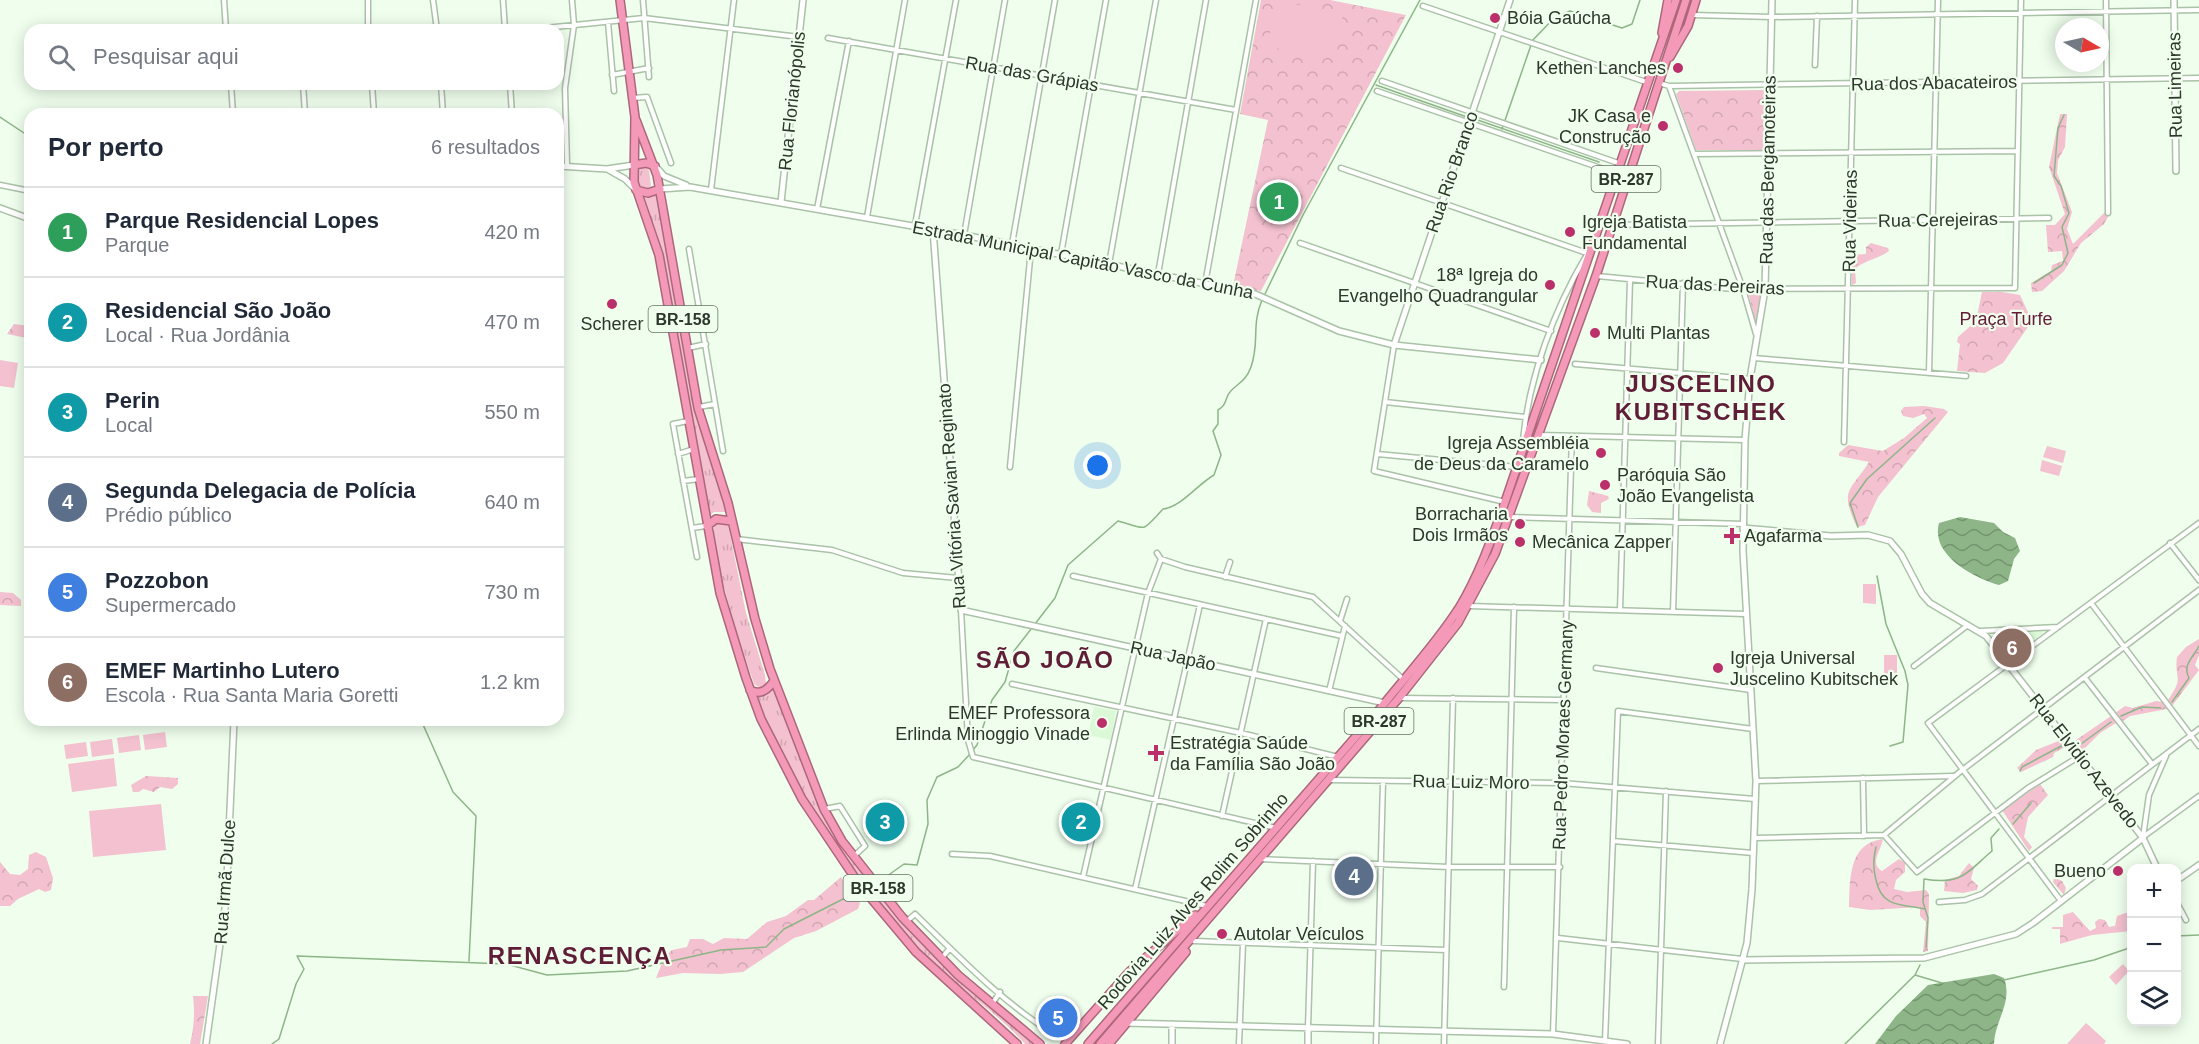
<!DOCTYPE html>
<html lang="pt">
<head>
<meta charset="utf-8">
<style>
	body { margin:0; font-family:Helvetica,sans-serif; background:#f6f6f7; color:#1f2937 }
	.controls { position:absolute; right:18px; bottom:18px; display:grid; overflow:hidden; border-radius:12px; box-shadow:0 3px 15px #0003 }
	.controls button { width:54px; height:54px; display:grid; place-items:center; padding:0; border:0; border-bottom:2px solid #e0e1e3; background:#fff; color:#1f2937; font:30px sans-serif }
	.compass { position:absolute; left:2055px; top:18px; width:54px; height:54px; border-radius:50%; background:#fff; box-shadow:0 3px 15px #0003; rotate:99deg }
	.you { position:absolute; left:1098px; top:466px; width:21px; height:21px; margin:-15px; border:4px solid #fff; border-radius:50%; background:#1a73e8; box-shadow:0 0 0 9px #1a73e833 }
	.badge { display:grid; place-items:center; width:39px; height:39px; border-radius:50%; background:#ea580c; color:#fff; font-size:20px; font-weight:700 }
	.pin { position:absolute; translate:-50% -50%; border:3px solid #fff; box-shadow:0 2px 6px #0006 }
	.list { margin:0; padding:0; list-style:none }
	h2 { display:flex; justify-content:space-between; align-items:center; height:78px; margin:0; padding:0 24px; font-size:26px }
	h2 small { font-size:20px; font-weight:400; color:#747a83 }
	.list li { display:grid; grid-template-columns:39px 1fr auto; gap:18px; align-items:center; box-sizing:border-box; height:90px; padding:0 24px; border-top:2px solid #e0e1e3 }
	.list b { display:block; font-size:22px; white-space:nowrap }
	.list p { margin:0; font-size:20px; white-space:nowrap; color:#747a83 }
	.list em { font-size:20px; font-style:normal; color:#747a83 }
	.icon { flex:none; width:33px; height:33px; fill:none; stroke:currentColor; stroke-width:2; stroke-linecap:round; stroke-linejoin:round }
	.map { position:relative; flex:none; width:2199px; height:1044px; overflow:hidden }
	.search { position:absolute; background:#fff; box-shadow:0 3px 15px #0003; left:24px; top:24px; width:540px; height:66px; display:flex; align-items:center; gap:15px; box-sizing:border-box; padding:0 21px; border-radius:18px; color:#747a83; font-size:22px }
	.panel { position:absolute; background:#fff; box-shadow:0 3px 15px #0003; left:24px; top:108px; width:540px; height:618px; border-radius:18px }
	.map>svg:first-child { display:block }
	.built { fill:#dbf9d6 }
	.grass { fill:url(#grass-tufts) }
	.forest { fill:url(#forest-crowns) }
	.pitch { fill:#f3c1cf }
	.water { fill:url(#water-waves) }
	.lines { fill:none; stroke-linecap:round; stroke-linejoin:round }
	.stream { stroke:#8db587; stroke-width:1.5 }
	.minor-casing { stroke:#aac2a7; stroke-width:7 }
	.tertiary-casing { stroke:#aac2a7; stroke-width:8 }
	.secondary-casing { stroke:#aac2a7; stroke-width:8 }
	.trunk-casing { stroke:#ad677b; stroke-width:10 }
	.minor { stroke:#fff; stroke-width:4 }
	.tertiary { stroke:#fff; stroke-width:5 }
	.secondary { stroke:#fff; stroke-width:5 }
	.trunk { stroke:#f49ab8; stroke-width:7 }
	.poi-dot { fill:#bb306a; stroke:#effeed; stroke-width:2 }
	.labels { text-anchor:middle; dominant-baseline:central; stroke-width:4.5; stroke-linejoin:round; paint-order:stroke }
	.shield { fill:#effeed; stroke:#677366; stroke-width:1.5 }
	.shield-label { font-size:16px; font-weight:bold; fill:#2d372c }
	.poi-label { font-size:18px; fill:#2d372c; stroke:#effeed; text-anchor:start }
	.street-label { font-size:18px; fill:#2d372c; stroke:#effeed }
	.park-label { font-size:18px; fill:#641b38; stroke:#effeed }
	.district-label { font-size:24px; font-weight:bold; letter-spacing:1.5px; fill:#601d37; stroke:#effeed }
</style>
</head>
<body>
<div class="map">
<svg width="2199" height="1044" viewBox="0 0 2199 1044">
	<defs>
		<pattern id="grass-tufts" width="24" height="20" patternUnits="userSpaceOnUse" patternTransform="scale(1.5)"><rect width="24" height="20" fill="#f3c1cf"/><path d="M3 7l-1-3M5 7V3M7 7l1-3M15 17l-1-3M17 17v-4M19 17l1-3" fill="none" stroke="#d1a6b2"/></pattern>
		<pattern id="forest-crowns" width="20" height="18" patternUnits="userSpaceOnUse" patternTransform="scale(1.5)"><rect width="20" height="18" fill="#f3c1cf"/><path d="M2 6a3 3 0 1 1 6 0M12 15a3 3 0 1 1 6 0" fill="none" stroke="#d1a6b2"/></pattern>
		<pattern id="water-waves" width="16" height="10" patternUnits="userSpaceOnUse" patternTransform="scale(1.5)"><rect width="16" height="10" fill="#8db587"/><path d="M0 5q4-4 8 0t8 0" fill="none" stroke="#74946f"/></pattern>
	</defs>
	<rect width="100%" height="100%" fill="#effeed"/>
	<path class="built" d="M2041,629L2043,633L2008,660L1991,636Z
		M1094,707L1116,711L1111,740L1088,735Z"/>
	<path class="grass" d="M643,166L649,170L651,186L646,189L641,187L637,178L638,169Z
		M657,193L695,411L726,512H714L709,516L667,279L660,247L644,197Z
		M715,522H724L728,525L746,613L765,675L766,684L761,688L755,685C744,658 708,546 715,522Z
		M773,688L840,843L857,866L914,935L962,982L1033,1044H1025C997,1012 959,989 929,959C854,884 797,793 756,696H766Z"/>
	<path class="forest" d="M1261,0H1330L1406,15L1261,291L1233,286L1268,120L1240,114Z
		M1766,90L1765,150H1696L1676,94L1679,91Z
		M2060,114H2067L2065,147L2058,160L2057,173L2072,212L2067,229L2073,244L2105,212L2109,215L2104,224L2081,243L2064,271L2042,291L2032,292L2031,283L2051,271L2052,265L2063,261L2062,251L2048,252L2046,225H2055L2065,214L2049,167Z
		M1871,243L1888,248L1889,251C1877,260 1864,260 1855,269L1856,283L1852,285V255L1866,254V247Z
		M1748,291H1761L1756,325Z
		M1982,292H2002L2020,295L2032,321L2003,363L1985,373L1957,371L1960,344L1957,342L1958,337L1976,321Z
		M14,324L30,326V353L26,351L27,338L7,334Z
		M1924,406L1944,409L1948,412L1878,497L1865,525L1857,527C1839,489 1850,492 1869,462L1839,456V453L1848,445L1883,451L1904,438L1927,418L1924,414L1913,418L1903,416L1901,411L1904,407Z
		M1589,491L1608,496L1609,499L1601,503V513L1592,512L1587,505Z
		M0,592L13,593L21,600V606L0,605Z
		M2199,639V655L2195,665L2199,670L2172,706L2168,700C2185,676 2174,680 2177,657L2186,647Z
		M2156,701L2162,702L2167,709L2130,716L2123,721L2115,713L2125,706L2133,708Z
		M2111,716L2116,723L2100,733L2082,751L2076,740Z
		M2061,740L2067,746L2054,753L2053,757L2021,772L2017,768L2036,750Z
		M146,776L178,778V784L172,789L160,787L154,792L143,789L139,792H133L131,785Z
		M2040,784L2048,795L2028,817L2024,837L2032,847L2029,851L2002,810Z
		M1883,839C1881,851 1869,863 1882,871L1899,859L1905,863V872L1896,880L1894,889L1907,892L1926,890L1929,894L1928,951L1923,952L1926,922L1920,916V907L1870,910L1849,907C1850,880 1848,843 1883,839Z
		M36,852L46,857L53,878L51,890L45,892L39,889L18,899L10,906H0V862L10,874L20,875L28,869L29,855Z
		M1969,863L1974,868L1971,879L1978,886L1977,890L1963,893L1944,891L1945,880L1959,876Z
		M841,877L860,903L858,909L816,931L794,938L743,972L720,974L683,973L656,978L665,956L672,950L687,947L690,939H703L713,944L724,938L747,939L767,922L786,916L808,900H814Z
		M2054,877L2062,881L2066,888L2064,895L2053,882Z
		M2073,912L2090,931L2096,928L2095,922L2099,919L2105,920L2109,927L2115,926L2117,916L2129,912L2131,931L2092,935L2049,947L2060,944V929H2052V927H2063V915Z
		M193,996H208L200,1044H190C194,1027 195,1014 193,996Z"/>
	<path class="pitch" d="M1275,1L1343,12L1336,57L1268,47Z
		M0,360L18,363L14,388L0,386Z
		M2047,446L2066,451L2063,463L2043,457Z
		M2042,460L2062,466L2059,476L2040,471Z
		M1863,584H1876V604L1863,603Z
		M1884,655H1897V675H1884Z
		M165,732L167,747L145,750L143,735Z
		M139,735L141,750L119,753L117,738Z
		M112,739L114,754L92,757L90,742Z
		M86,742L88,756L66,759L64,745Z
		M114,758L117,786L72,792L68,764Z
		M161,804L166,850L93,857L89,811Z
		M2123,964L2129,971L2116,985L2109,977Z
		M2086,1023L2106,1041L2104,1044H2067Z"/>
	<path class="water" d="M1960,517L1994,523L2003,532L2015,538L2020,551L2014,559L2008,581L1999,585C1974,578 1930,555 1939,523Z
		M1994,974L2004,978C2013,1002 1995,1020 1994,1044H1875L1896,1016L1928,985Z"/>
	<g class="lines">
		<path class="stream" d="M1532,41L1555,17L1570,11L1622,28L1632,24L1640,0
			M1376,85L1467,117
			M213,114L218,111
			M0,117L30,137
			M1472,118L1599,162
			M1502,129L1531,45
			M2034,283L2062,265L2068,253L2062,227L2069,213L2061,186L2054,176L2058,128L2064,115
			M1264,296L1303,215L1420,0
			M1858,527L1850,503L1867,479L1935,418
			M1877,576L1886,624L1905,671L1908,685L1903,742L1890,746
			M2172,702L2189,678C2182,665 2193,658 2199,646
			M2121,716L2142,707L2161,708
			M421,720L453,792L476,816L469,961
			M2081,744L2111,722
			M973,750L977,745L992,700L1005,682L1014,651L1055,598L1068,565L1118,521C1148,529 1140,534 1163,509C1180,508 1198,484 1214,475L1221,455L1213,431L1218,424V410C1225,406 1225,402 1228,395C1233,385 1245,384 1251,367C1260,341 1251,326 1262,300
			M2020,771L2022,767L2063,745
			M2013,824L2031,803
			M1876,847C1873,860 1873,868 1876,880C1882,908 1901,904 1925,909
			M883,879L904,864L917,865L928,824L927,800L937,777L958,767L970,754
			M2176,936L2199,935
			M1926,948L1928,918L1923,902L1924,879C1962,885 1965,874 1992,851L1991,838L1999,829
			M1915,975L1942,983
			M2004,980L2094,960L2132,947
			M272,1044L279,1039L296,984L304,969L297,956L506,964L547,975L627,971L721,950L766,947L784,929L849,896
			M1845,1044L1915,975L1920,965"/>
		<g class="minor-casing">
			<path id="minor" d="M224,0L226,30
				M368,0V30
				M433,0L437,30
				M503,0L505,30
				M643,0L649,77
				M2106,0L2108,213
				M1423,6L1649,83
				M1692,15L1772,17L2199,10
				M608,22L614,91
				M525,30L644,18L799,37
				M828,38L1236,110
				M1815,65L1817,16
				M612,75L649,68
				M1382,81L1621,164
				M1659,83L1669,86L2199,78
				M231,84L233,114
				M303,84L305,114
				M372,84L374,114
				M441,84L443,114
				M510,84L512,114
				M1669,86L1743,289L1756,334
				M1377,91L1618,174
				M632,98L647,97L671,163
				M1694,154L2018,151
				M567,165L565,88L574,25L572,0
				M1341,168L1587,253
				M0,185L30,191
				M711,190L734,0
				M817,209L849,41
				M867,217L905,0
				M915,225L956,0
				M1612,225L2049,218
				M964,235L1005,0
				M1300,243L1551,331
				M1012,244L1055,0
				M689,249L723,451
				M1061,254L1106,0
				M1109,264L1156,0
				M1158,274L1206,0
				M1597,276L1733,289L2015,288L2021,0
				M1205,284L1256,0
				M1394,345L1374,471L1505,502
				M688,348L706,344
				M1754,358L1966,376
				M1575,364L1750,379
				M1929,373L1938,0
				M1385,402L1525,417
				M699,407L715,404
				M688,421L673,424L697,557
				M1539,435L1745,440
				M1523,440C1529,377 1554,310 1586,256
				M1844,442L1855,0
				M678,454L694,449
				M1377,454L1517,467
				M1010,467L1031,249
				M683,481L699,479
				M1510,517L1744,524
				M692,528L706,526
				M736,539L832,550L903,573L958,578
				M2170,543L2199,580
				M1157,553L1161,559L1185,567L1313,597L1404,680
				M1073,576L1342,636
				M1225,577L1230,562
				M2091,603L2199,746
				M1469,606L1746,614
				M961,610L968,740L973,757L1276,828
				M1620,610L1630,280
				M1673,612L1683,283
				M1340,621L1347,599
				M1981,631L2058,627
				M1914,666L1968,625
				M1596,668L1751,690
				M2085,678L2152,764
				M1012,684L1241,733L1338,757
				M1329,691L1345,626
				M1400,698L1564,700
				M1863,778L1864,836
				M1329,780L1562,783L1755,799
				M1756,781L1953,776
				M825,809L840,806L865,846L854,856
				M1222,816L1266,619
				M1884,835L1917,872L2028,788L2080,756
				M2143,837L2149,795L2166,756
				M2143,837L2199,796
				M1755,838L1884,835L1961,771L2199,590
				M1613,841L1753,853
				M952,854L990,856L1207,906
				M1260,859L1449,867H1560
				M1083,877L1148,593L1161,559
				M1135,889L1200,605
				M2061,901L1928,723L2199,523
				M2176,901L2186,920
				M1939,902L1965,900L1982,894L2199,729
				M906,922L915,914C959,957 1005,1005 1057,1036
				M1558,938L1742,959
				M1194,941L1446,950
				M941,959L950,948
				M1504,987L1514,607
				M992,1004L1000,992
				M1308,1028L1313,861
				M1553,1034L1572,436
				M1605,1041L1618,711L1753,729
				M1239,1044L1243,943
				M1376,1044L1383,781
				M1444,1044L1453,698
				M1658,1044L1666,791"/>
		</g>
		<g class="tertiary-casing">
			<path id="tertiary" d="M2174,0L2176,171
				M558,166L607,169L634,165
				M609,170L625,179L636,190
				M781,202L803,0
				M0,208L30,219
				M933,229L961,610L1385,703
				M1394,345L1510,0
				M1743,528L1831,536L1868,535L1890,541L1901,554L1922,594L1930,603L1986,636L2143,838L2157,868
				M2176,881L2199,865
				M1743,960L1924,958L2016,934L2033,923L2143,838
				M1125,1023L1553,1034L1627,1044
				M206,1044L226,901L234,720
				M1172,1044V1024
				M1308,1044V1028
				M1720,1044L1747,943L1752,889L1756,781L1743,551L1745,440L1750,379L1765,289L1772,0"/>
		</g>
		<g class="secondary-casing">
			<path id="secondary" d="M655,166L664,176L686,185
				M660,189L690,187L964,235L1255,294L1339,331L1394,345L1541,360"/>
		</g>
		<g class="trunk-casing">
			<path id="trunk" d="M620,0L635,117L634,182L659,255L720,593L746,678L761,719L802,799L859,884L916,952L1017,1044
				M1662,33L1668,0
				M1670,57L1688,26L1696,0
				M636,120L657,175L698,408L728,503L755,619L770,669L824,809L842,841L902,917L958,975L1040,1044
				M634,165L646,163L655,166
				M636,190L648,193L660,189
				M707,526L716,519L731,521
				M750,690C761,696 768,689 774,681
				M1065,1044L1129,972L1195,915
				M1088,1044L1379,710C1406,676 1436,644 1459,608C1479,575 1492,538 1505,502L1676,0
				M1100,1044L1399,698L1458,623L1495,554L1596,276L1686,0
				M1109,1044L1186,952"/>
		</g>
		<use href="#minor" class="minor"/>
		<use href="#tertiary" class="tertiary"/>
		<use href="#secondary" class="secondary"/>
		<use href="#trunk" class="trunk"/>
	</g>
	<g class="poi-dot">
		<circle cx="1495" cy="18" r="6"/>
		<circle cx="1678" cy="68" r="6"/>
		<circle cx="1663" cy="126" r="6"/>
		<circle cx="1570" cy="232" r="6"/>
		<circle cx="1550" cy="285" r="6"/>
		<circle cx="612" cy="304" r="6"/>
		<circle cx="1595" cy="333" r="6"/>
		<circle cx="1601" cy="453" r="6"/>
		<circle cx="1605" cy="485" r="6"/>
		<circle cx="1520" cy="524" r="6"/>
		<path d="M1729 527h6v6h6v6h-6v6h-6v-6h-6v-6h6z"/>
		<circle cx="1520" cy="542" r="6"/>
		<circle cx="1718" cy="668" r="6"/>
		<circle cx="1102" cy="723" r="6"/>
		<path d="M1153 744h6v6h6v6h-6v6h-6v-6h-6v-6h6z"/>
		<circle cx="2118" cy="871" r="6"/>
		<circle cx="1222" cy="934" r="6"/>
	</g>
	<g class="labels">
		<g class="shield">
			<rect x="1591.5" y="166" width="69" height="26" rx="4.5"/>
			<rect x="648.5" y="306" width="69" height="26" rx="4.5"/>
			<rect x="1344.5" y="708" width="69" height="26" rx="4.5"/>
			<rect x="843.5" y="875" width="69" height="26" rx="4.5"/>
		</g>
		<g class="shield-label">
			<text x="1626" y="179">BR-287</text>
			<text x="683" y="319">BR-158</text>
			<text x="1379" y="721">BR-287</text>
			<text x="878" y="888">BR-158</text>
		</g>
		<g class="poi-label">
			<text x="1507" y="18">Bóia Gaúcha</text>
			<text x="1666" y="68" text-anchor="end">Kethen Lanches</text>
			<text x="1651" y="116" text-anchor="end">JK Casa e<tspan x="1651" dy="21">Construção</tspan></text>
			<text x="1582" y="222">Igreja Batista<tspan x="1582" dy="21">Fundamental</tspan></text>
			<text x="1538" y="275" text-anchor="end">18ª Igreja do<tspan x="1538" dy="21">Evangelho Quadrangular</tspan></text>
			<text x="612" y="324" text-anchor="middle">Scherer</text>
			<text x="1607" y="333">Multi Plantas</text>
			<text x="1589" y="443" text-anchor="end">Igreja Assembléia<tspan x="1589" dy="21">de Deus da Caramelo</tspan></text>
			<text x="1617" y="475">Paróquia São<tspan x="1617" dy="21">João Evangelista</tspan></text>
			<text x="1508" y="514" text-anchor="end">Borracharia<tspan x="1508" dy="21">Dois Irmãos</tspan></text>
			<text x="1744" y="536">Agafarma</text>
			<text x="1532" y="542">Mecânica Zapper</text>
			<text x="1730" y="658">Igreja Universal<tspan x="1730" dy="21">Juscelino Kubitschek</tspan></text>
			<text x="1090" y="713" text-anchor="end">EMEF Professora<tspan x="1090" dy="21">Erlinda Minoggio Vinade</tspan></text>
			<text x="1170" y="743">Estratégia Saúde<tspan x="1170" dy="21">da Família São João</tspan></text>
			<text x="2106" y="871" text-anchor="end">Bueno</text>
			<text x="1234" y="934">Autolar Veículos</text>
		</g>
		<g class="street-label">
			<text transform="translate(1032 74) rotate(10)">Rua das Grápias</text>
			<text transform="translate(1934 83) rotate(-1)">Rua dos Abacateiros</text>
			<text transform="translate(2175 85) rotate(-91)">Rua Limeiras</text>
			<text transform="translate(792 101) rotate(-84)">Rua Florianópolis</text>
			<text transform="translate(1768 170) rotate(-89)">Rua das Bergamoteiras</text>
			<text transform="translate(1452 172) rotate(-71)">Rua Rio Branco</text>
			<text transform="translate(1938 220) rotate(-1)">Rua Cerejeiras</text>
			<text transform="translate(1850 221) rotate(-89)">Rua Videiras</text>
			<text transform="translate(1083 260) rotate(11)">Estrada Municipal Capitão Vasco da Cunha</text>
			<text transform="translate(1715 285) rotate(3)">Rua das Pereiras</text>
			<text transform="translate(952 496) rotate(-94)">Rua Vitória Savian Reginato</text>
			<text transform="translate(1173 656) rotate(12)">Rua Japão</text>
			<text transform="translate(1563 735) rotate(-88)">Rua Pedro Moraes Germany</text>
			<text transform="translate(2084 761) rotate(52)">Rua Elvidio Azevedo</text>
			<text transform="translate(1471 782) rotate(1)">Rua Luiz Moro</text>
			<text transform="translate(225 882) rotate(-86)">Rua Irmã Dulce</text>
			<text transform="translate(1193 901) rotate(-49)">Rodovia Luiz Alves Rolim Sobrinho</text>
		</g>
		<g class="park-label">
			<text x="2006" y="319">Praça Turfe</text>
		</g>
		<g class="district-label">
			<text x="1701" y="383">JUSCELINO<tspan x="1701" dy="28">KUBITSCHEK</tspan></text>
			<text x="1045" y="659">SÃO JOÃO</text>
			<text x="580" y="955">RENASCENÇA</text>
		</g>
	</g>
</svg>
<div class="controls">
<button>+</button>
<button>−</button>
<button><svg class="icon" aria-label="layers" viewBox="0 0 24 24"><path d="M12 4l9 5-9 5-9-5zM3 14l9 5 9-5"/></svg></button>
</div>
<svg class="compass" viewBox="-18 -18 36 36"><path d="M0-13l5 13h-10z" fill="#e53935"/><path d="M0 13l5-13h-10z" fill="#747a83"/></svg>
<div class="you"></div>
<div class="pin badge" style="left:1279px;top:202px;background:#2e9e5b">1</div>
<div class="pin badge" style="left:1081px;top:822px;background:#0f9aa8">2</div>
<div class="pin badge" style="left:885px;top:822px;background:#0f9aa8">3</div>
<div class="pin badge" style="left:1354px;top:876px;background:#5c6f8a">4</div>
<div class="pin badge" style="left:1058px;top:1018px;background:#3f7fe0">5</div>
<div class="pin badge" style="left:2012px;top:648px;background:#8d6e63">6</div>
<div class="search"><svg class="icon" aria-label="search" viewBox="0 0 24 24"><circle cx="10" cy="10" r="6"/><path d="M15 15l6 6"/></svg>Pesquisar aqui</div>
<section class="panel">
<h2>Por perto<small>6 resultados</small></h2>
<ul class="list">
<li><span class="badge" style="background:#2e9e5b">1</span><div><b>Parque Residencial Lopes</b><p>Parque</p></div><em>420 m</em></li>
<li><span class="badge" style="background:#0f9aa8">2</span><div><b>Residencial São João</b><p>Local · Rua Jordânia</p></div><em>470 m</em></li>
<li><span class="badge" style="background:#0f9aa8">3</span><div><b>Perin</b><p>Local</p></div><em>550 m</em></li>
<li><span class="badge" style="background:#5c6f8a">4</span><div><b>Segunda Delegacia de Polícia</b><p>Prédio público</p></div><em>640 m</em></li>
<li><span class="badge" style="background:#3f7fe0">5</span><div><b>Pozzobon</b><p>Supermercado</p></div><em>730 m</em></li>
<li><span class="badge" style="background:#8d6e63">6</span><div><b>EMEF Martinho Lutero</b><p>Escola · Rua Santa Maria Goretti</p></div><em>1.2 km</em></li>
</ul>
</section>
</div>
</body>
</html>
